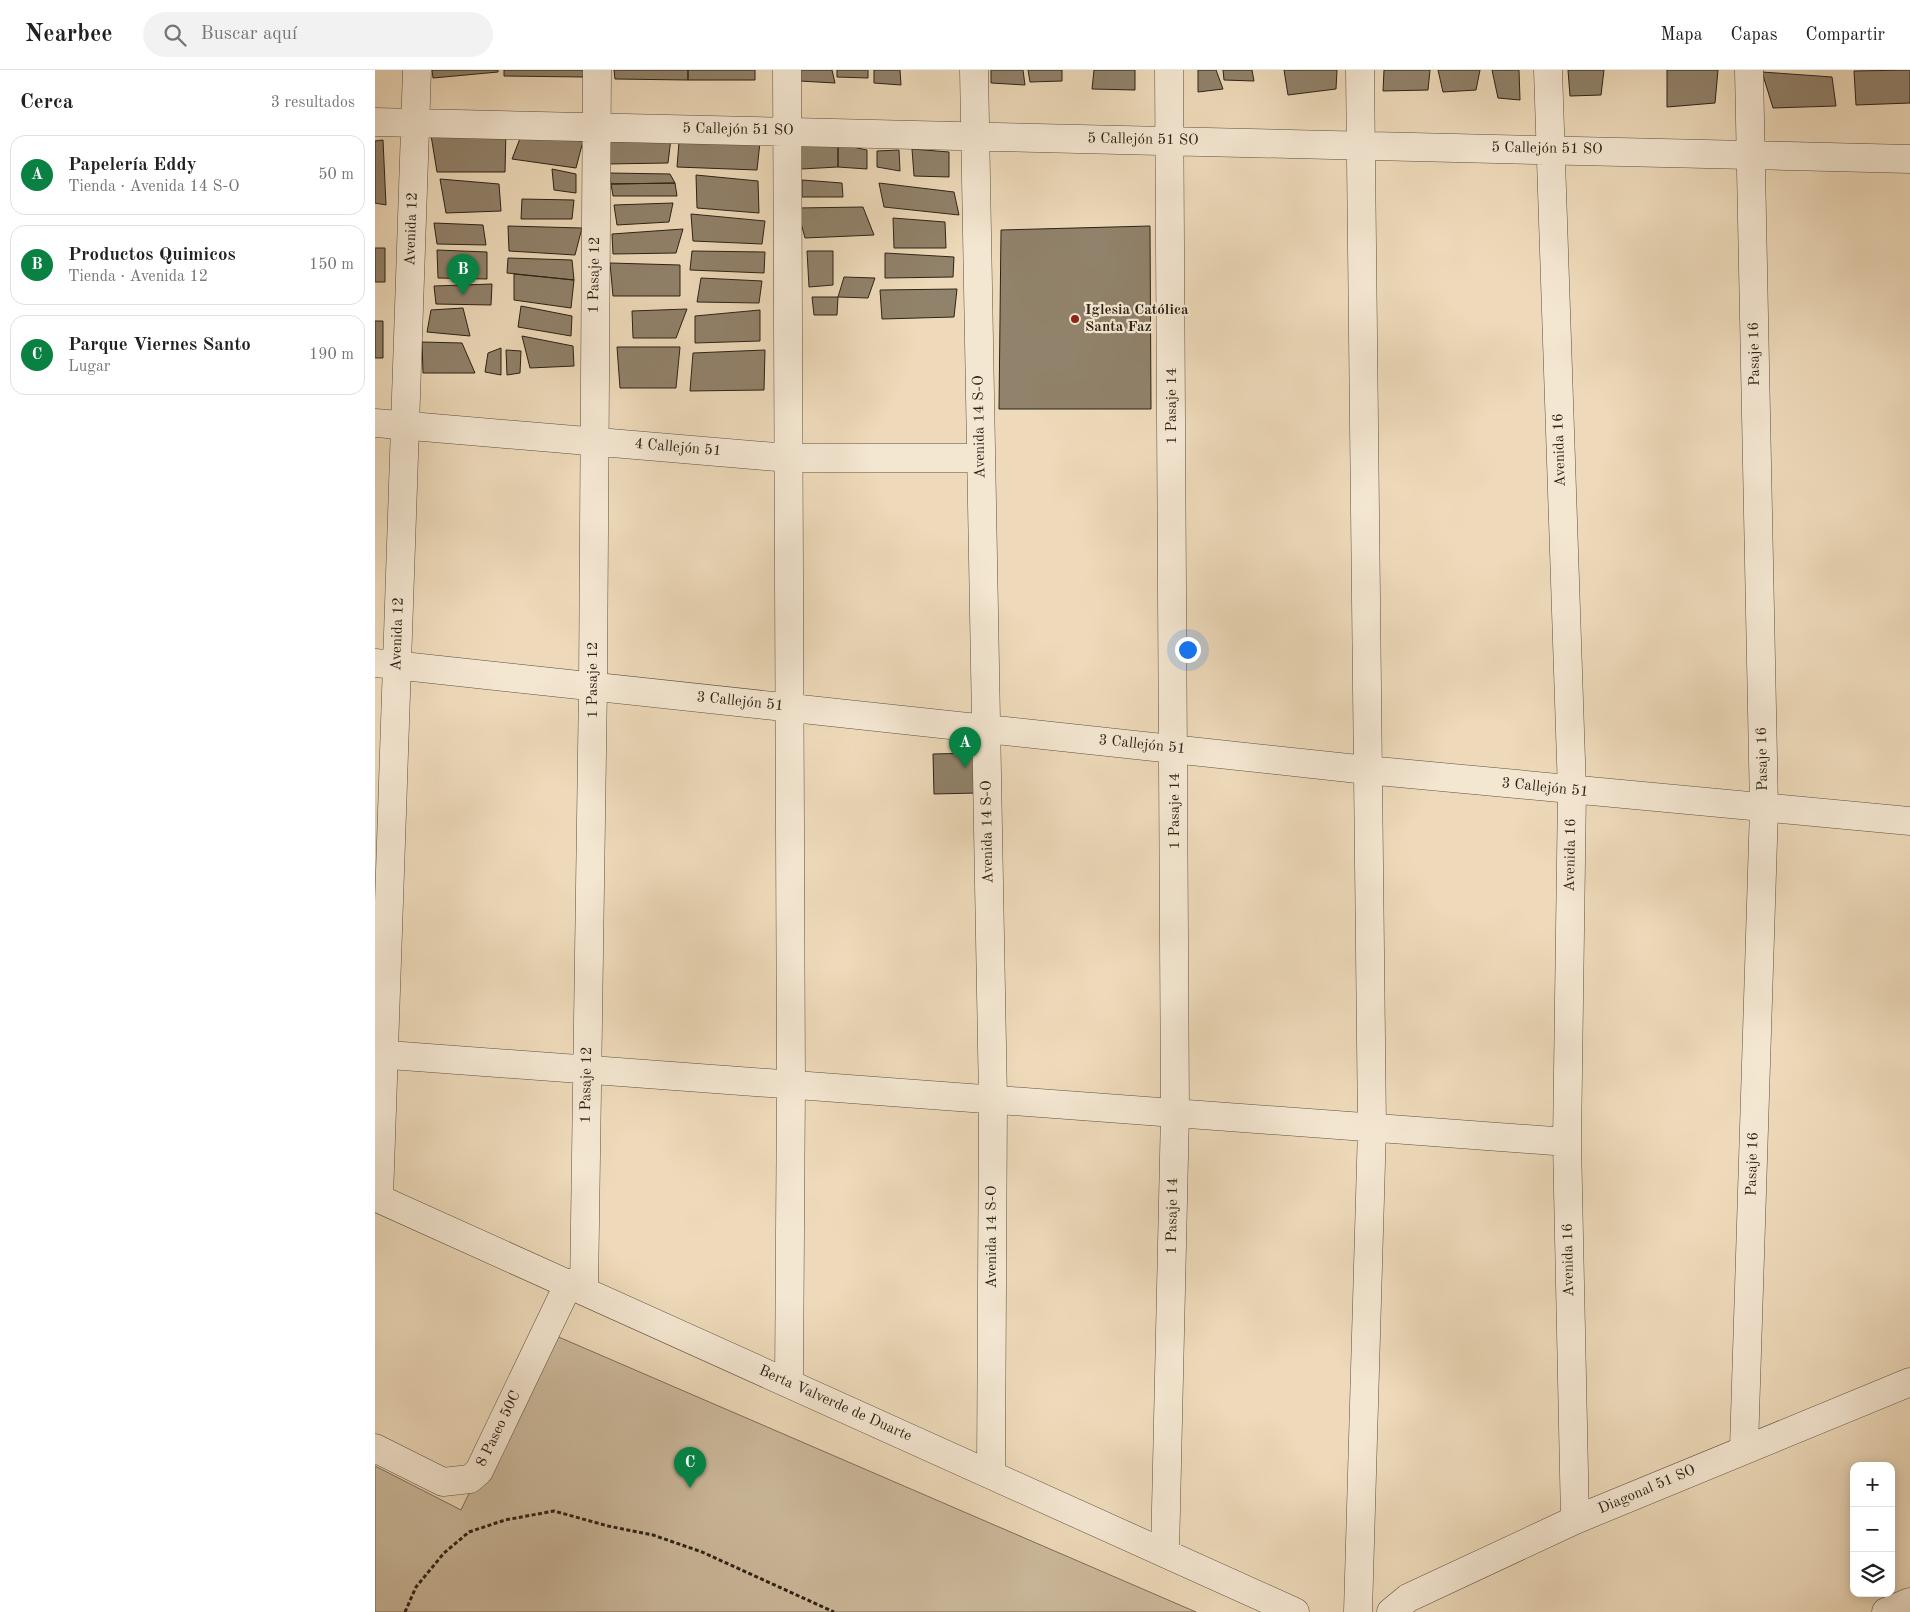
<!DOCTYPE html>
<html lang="es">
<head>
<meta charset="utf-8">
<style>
	body { margin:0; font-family:"Old Standard TT",serif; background:#f2f2f2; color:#202124 }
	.controls { position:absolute; right:15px; bottom:15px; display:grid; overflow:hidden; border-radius:10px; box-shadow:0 2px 12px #0003 }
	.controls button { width:45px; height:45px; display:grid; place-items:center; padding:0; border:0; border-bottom:1px solid #e0e0e0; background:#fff; color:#202124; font:25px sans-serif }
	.you { position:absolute; left:812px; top:579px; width:18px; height:18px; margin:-12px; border:4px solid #fff; border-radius:50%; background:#1a73e8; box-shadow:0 0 0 8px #1a73e833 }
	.badge { display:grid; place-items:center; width:32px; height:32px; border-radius:50%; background:#0b8043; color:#fff; font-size:16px; font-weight:700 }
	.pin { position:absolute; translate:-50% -41px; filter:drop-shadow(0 1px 2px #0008) }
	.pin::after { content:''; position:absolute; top:26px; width:18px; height:15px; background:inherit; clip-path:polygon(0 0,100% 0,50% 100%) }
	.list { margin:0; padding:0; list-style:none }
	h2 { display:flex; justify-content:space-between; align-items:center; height:65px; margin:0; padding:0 20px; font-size:21px }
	h2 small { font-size:16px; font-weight:400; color:#757577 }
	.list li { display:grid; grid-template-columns:32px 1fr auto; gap:15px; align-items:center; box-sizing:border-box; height:80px; margin:0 10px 10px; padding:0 10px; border:1px solid #e0e0e0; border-radius:15px }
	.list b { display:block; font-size:19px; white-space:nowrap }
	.list p { margin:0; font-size:16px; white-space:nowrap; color:#757577 }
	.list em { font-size:16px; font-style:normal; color:#757577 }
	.icon { flex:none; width:28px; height:28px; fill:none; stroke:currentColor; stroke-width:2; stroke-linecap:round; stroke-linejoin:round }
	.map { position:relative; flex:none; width:1535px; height:1542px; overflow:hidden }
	header { display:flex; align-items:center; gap:30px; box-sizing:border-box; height:70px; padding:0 25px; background:#fff; border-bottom:1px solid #e0e0e0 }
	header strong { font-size:24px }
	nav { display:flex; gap:28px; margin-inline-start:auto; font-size:18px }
	.search { width:350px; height:45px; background:#f2f2f2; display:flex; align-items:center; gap:12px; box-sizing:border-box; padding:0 18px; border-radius:28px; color:#757577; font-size:19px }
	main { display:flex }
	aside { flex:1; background:#fff }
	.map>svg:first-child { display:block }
	.green { fill:#cdbb9e; stroke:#7c6f5a }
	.building { fill:#91826b; stroke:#2c2316 }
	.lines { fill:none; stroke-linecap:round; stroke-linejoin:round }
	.minor-casing { stroke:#5c513f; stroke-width:29 }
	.path { stroke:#2c2316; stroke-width:3; stroke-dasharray:4 2.5; stroke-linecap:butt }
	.minor { stroke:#f4e7d2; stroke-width:28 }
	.poi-dot { fill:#8f2418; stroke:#f4e7d2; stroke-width:2 }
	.labels { text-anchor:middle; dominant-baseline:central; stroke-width:4.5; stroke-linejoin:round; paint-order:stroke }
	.street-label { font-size:15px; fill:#2c2316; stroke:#f4e7d2 }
	.poi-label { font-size:15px; font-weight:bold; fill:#2c2316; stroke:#f4e7d2; text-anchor:start }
</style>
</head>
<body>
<header>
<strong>Nearbee</strong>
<div class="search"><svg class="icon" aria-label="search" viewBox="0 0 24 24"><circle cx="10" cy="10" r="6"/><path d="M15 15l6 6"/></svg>Buscar aquí</div>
<nav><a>Mapa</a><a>Capas</a><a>Compartir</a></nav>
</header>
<main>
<aside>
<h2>Cerca<small>3 resultados</small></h2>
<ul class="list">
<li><span class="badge">A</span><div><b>Papelería Eddy</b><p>Tienda · Avenida 14 S-O</p></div><em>50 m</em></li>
<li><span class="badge">B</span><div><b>Productos Quimicos</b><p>Tienda · Avenida 12</p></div><em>150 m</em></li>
<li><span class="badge">C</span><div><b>Parque Viernes Santo</b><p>Lugar</p></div><em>190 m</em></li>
</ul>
</aside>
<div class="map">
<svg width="1535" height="1542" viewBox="0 0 1535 1542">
	<rect width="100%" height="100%" fill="#eedaba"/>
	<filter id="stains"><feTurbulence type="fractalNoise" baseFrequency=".004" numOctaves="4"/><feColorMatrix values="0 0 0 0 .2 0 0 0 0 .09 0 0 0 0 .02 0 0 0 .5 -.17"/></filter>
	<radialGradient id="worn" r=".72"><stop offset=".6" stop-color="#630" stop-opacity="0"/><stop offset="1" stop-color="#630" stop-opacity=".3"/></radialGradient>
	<path class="green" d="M172,1262L821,1542H0V1396L86,1440Z"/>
	<path class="building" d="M57,0H123V2L58,8Z
		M129,0H209L208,7L129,6Z
		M239,0H313V10L240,9Z
		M313,0H380V10H313Z
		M425,0H457L460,13L425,11Z
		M462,0H493V8L462,7Z
		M499,0H525L526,15L499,13Z
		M616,0H648L650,15L616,13Z
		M653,0H687V11L655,12Z
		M719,0H760V20L717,19Z
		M823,0H841L848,19L823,22Z
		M848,0H877L879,11L849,10Z
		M909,0H962L961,19L913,25Z
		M1009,0H1055L1053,20L1008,21Z
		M1063,0H1105L1101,20L1068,22Z
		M1117,0H1144L1145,30L1123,28Z
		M1193,0H1229L1226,25L1195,26Z
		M1292,0H1343L1340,33L1292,37Z
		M1535,0V33L1481,35L1479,1Z
		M1387,2L1457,7L1461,36L1398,38Z
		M54,53L131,60L130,102H62Z
		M146,66L208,71L201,98L137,89Z
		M233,67L296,68L293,93L232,94Z
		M8,70L11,135L0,133V71Z
		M304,72H385L382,100L302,97Z
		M463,74V97L426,99L425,75Z
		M463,74L492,80V99L463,97Z
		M537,79L574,82V107L539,106Z
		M524,80L525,101L502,97V81Z
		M177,99L201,104V123L179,120Z
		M234,103L295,104L300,113L236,114Z
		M321,105L383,111L384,143L322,138Z
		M65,109L124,114L126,141L71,143Z
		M427,110L467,113L468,127H427Z
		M300,113L302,126H238L236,114Z
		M504,113L579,122L584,145L509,137Z
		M147,129L199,130L197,149H146Z
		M298,133L294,152L242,155L239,135Z
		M488,137L499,165L430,168L422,138Z
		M316,144L390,151L387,174L318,171Z
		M518,148L570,152L571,178H519Z
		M59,153L108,155L111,175L62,174Z
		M133,156L207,158L200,185L134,181Z
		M775,156L776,339H624L626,160Z
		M308,159L301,183L238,184L237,164Z
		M0,178H10V212H0Z
		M62,180L112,182V209L63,208Z
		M317,181L390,182L389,203L315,200Z
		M432,181H458V215L434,217Z
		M510,183L579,187L578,207L510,208Z
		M133,188L197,190L199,210L132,203Z
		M235,193L305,195V226H238Z
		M139,204L199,210L196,238L139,230Z
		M469,207L500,208L493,228L463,227Z
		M326,208L387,211L384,233L322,232Z
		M117,214L116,235L61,234L59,216Z
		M582,219L579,247L507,249L505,220Z
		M437,227H463L462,245H439Z
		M146,236L197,246L196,266L143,257Z
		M88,238L95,266L52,262L56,240Z
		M312,239L301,268H258L257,241Z
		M385,240V271L320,273V246Z
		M0,251H8V288H0Z
		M147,266L198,276L199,296L155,298Z
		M47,272L87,273L100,303H48Z
		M242,277H305L301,318H245Z
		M126,278V305L110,302L113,283Z
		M131,280L146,281L145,303L132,305Z
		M390,280L389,320L315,321L318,283Z
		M602,683V723L559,724L558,684Z"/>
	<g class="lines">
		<g class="minor-casing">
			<path id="minor" d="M412,0L416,1015L414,1313
				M599,0L618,1030L616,1404
				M1173,0L1197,721L1192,1072L1200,1450
				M0,52L1535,89
				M0,353L413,388H606
				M0,593L992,700L1535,751
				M0,984L1192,1072
				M0,1127L920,1542
				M4,1128L42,0
				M209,1220L218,616L222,0
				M0,1378L68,1412L95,1409L104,1401L194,1213
				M1369,1378L1389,738L1374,0
				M790,1483L800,1043L794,0
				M983,1542L997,1058L985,0
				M1016,1542L1033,1528L1200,1450L1535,1312
				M1511,1542L1535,1532"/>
		</g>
		<path class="path" d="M30,1542L41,1517L69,1483L94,1462L130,1450L179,1441L233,1456L278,1465L327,1482L459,1542"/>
		<use href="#minor" class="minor"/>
	</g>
	<circle class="poi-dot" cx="700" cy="249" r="5"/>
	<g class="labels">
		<g class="street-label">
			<text transform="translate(363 60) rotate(1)">5 Callejón 51 SO</text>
			<text transform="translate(768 70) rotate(1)">5 Callejón 51 SO</text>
			<text transform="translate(1172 79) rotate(1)">5 Callejón 51 SO</text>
			<text transform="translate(37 159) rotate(-88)">Avenida 12</text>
			<text transform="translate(220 205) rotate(-89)">1 Pasaje 12</text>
			<text transform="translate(1380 284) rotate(-91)">Pasaje 16</text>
			<text transform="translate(797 336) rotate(-90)">1 Pasaje 14</text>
			<text transform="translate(605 357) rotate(-91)">Avenida 14 S-O</text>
			<text transform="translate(303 378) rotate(5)">4 Callejón 51</text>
			<text transform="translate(1185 380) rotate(-92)">Avenida 16</text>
			<text transform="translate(23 564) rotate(-88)">Avenida 12</text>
			<text transform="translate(218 610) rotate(-90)">1 Pasaje 12</text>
			<text transform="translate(365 632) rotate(6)">3 Callejón 51</text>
			<text transform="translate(767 675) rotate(6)">3 Callejón 51</text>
			<text transform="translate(1388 689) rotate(-91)">Pasaje 16</text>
			<text transform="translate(1170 718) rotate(6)">3 Callejón 51</text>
			<text transform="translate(800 741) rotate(-90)">1 Pasaje 14</text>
			<text transform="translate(613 762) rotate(-91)">Avenida 14 S-O</text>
			<text transform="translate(1196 785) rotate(-89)">Avenida 16</text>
			<text transform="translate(212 1015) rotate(-89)">1 Pasaje 12</text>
			<text transform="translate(1378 1094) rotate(-88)">Pasaje 16</text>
			<text transform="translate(798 1146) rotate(-89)">1 Pasaje 14</text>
			<text transform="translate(617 1167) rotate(-90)">Avenida 14 S-O</text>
			<text transform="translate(1194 1190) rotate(-91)">Avenida 16</text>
			<text transform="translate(460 1334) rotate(24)">Berta Valverde de Duarte</text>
			<text transform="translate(124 1359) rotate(-64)">8 Paseo 50C</text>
			<text transform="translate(1272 1420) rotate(-23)">Diagonal 51 SO</text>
		</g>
		<g class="poi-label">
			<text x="710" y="240">Iglesia Católica<tspan x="710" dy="17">Santa Faz</tspan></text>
		</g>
	</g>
	<rect width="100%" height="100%" filter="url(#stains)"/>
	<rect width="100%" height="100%" fill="url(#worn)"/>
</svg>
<div class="controls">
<button>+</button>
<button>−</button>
<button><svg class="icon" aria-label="layers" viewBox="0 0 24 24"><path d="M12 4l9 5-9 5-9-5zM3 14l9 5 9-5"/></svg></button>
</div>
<div class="you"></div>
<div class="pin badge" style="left:590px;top:698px">A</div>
<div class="pin badge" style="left:88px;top:225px">B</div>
<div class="pin badge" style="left:315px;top:1418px">C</div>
</div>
</main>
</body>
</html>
